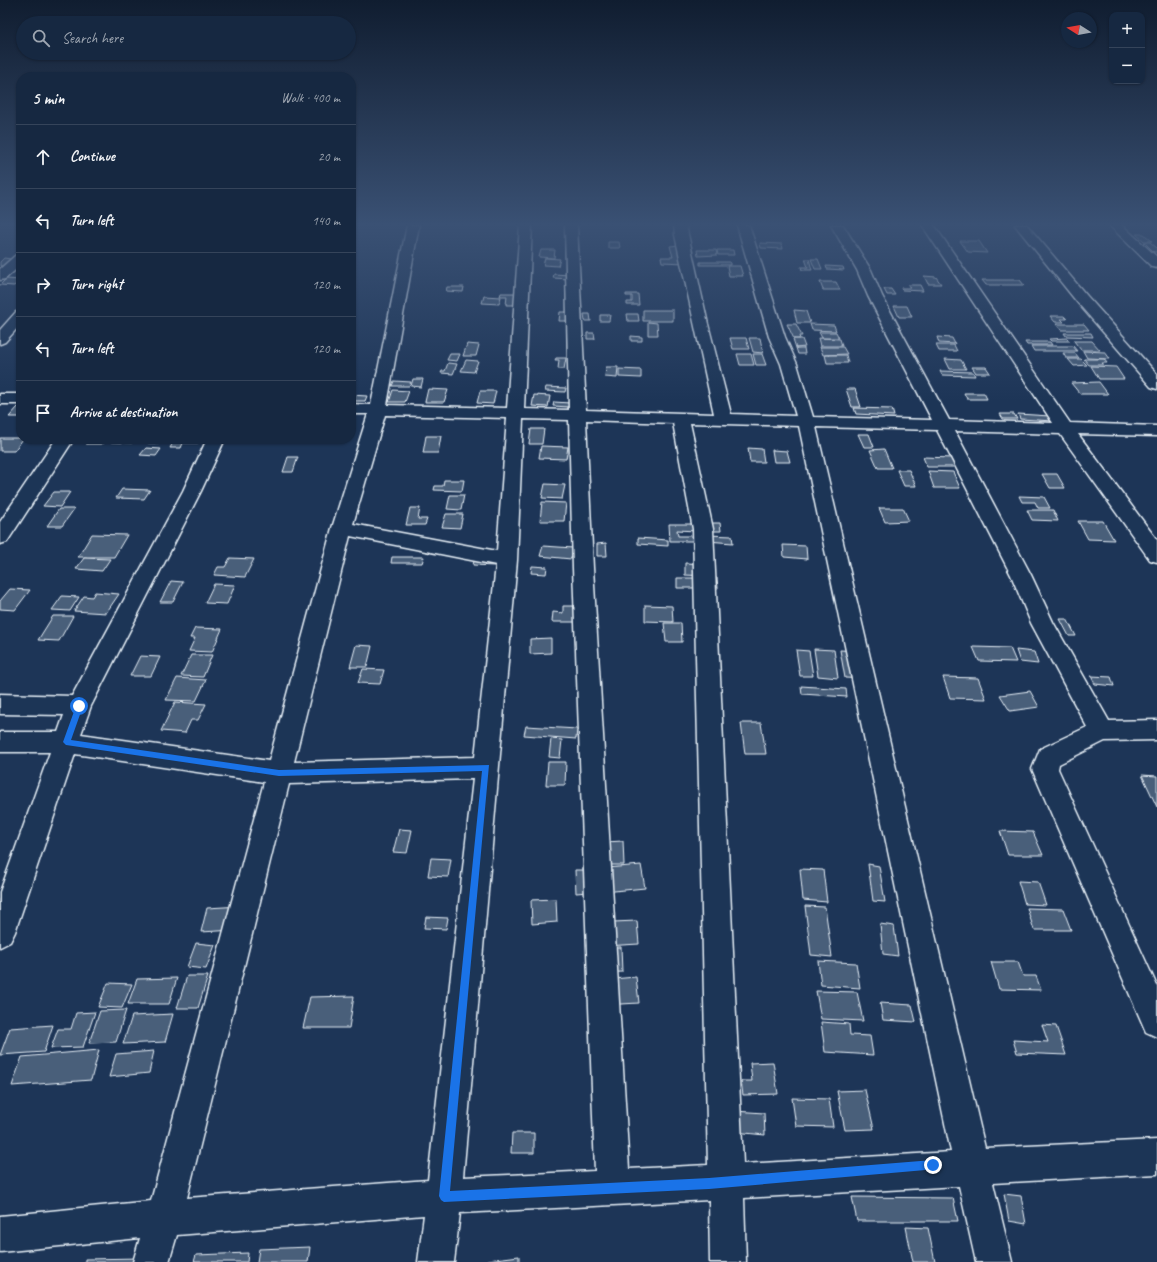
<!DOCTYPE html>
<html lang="en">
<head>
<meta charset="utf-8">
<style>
	body { margin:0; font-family:Caveat,sans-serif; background:#1f3048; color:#f1f3f6 }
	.controls { position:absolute; right:12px; top:12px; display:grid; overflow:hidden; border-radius:8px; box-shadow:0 1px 3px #0004 }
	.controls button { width:36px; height:36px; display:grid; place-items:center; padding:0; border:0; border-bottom:1px solid #35445a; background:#162841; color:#f1f3f6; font:20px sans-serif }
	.compass { position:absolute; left:1061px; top:12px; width:36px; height:36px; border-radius:50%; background:#162841; box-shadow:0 1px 3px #0004; rotate:281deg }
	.stop { position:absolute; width:12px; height:12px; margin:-9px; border:3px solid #1a73e8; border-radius:50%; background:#fff }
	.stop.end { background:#1a73e8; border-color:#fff; box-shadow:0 1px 4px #0008 }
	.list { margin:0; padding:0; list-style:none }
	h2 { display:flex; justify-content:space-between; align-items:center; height:52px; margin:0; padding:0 16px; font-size:17px }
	h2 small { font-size:13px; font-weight:400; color:#9ea6b1 }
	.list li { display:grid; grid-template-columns:26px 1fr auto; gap:12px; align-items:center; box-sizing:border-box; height:64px; padding:0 16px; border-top:1px solid #35445a }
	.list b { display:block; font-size:15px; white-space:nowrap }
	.list em { font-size:13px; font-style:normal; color:#9ea6b1 }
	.icon { flex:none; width:22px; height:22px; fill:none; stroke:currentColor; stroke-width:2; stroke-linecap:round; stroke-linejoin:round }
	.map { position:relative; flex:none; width:1157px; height:1262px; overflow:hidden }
	.search { position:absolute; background:#162841; box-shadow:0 1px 3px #0004; left:16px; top:16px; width:340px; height:44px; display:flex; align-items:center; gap:10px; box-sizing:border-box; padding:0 14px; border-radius:22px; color:#9ea6b1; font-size:15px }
	.panel { position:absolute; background:#162841; box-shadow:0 1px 3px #0004; left:16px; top:72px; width:340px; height:372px; border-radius:16px }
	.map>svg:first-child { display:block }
	.building { fill:#495e7a; stroke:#e8f1f8 }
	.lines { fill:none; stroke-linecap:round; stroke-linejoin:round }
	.minor-casing { stroke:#e8f1f8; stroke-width:3 }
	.minor { fill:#1d3557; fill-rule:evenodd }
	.route { fill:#1a73e8 }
</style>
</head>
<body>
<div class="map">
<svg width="1157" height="1262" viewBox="0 0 1157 1262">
	<rect width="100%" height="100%" fill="#1d3557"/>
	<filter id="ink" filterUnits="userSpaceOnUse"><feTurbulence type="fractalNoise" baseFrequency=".025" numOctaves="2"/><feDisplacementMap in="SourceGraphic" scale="8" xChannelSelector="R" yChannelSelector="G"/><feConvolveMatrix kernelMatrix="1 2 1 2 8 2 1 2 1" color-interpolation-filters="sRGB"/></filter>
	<g filter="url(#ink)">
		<path class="building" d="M1136,234H1144L1152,241H1144Z
			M960,241H979L987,253L968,252Z
			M608,242H619L620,248H608Z
			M1144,242H1150L1157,248V252H1154Z
			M760,243L782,244L783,249L761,248Z
			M680,245L684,263L662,262L661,257H673L670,246Z
			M541,250H555L554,258L539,257Z
			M697,250H716L717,255L698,256Z
			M717,250H733L734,255H718Z
			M4,258L11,259L3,266H0V262Z
			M545,258L560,259L558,266L543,265Z
			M805,259H809L812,270H802L801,267H808Z
			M811,259H818L822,269H815Z
			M700,262H730V265H700Z
			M727,266H740L743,276H729Z
			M826,266L843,267L844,270L827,269Z
			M554,274L570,275L569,279L553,278Z
			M924,276L936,277L941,284H928Z
			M6,279L21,280L14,286L0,285Z
			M982,280H1020L1024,285H986Z
			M820,282H836L840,290H823Z
			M908,285H920L923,291L902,290L901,288H910Z
			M447,287H464L463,292L446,291Z
			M884,289H891L895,295H887Z
			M501,293H516L514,305H506L507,296H500Z
			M626,294H638L639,305H627V302H632V296H626Z
			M484,296L501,297L499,304L482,303Z
			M894,306H907L912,317H899Z
			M643,310H673V321H643Z
			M794,310L806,311L810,323H797Z
			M560,312H569L568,321H559Z
			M584,314H590L591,321H585Z
			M627,314H638L639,321H628Z
			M600,315H610L609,321H600Z
			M1050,316H1064L1067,319H1061L1064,322H1055Z
			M648,322L657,323L658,335H648Z
			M787,324H796L802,336H799L800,339H794Z
			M810,324L834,325L836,331L812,330Z
			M1056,324H1084L1089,330H1061Z
			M819,332H836L839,338H822Z
			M587,333H594L595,339H587Z
			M1064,333H1091L1093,337L1066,336Z
			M631,336L642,337V341H631Z
			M937,337L952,338L955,344L939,343Z
			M730,338H746L749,349H733Z
			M749,338H760L763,353L753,352Z
			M818,338L840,339L842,346H820Z
			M1067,338L1070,341H1051L1049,339Z
			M793,339H802L805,347L796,348Z
			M1074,341H1092L1100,350H1081Z
			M1025,342H1050L1052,345H1027Z
			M467,344L479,345L476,356H463Z
			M936,345H954L957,351H939Z
			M1031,346H1073L1077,351H1034Z
			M820,347H843L847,354L823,355Z
			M796,348H804L805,354H798Z
			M1083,351L1105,352L1110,359L1087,358Z
			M1063,353H1075L1079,358H1066Z
			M450,354H460L457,361L447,360Z
			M737,354H751L754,365H740Z
			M753,354H762L766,365H756Z
			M825,355H846L848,363H827Z
			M556,358H566L564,369H558L559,360H555Z
			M945,359L961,360L966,369H950Z
			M1068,359H1081L1087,365L1074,366Z
			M1084,359H1104L1107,363H1102L1104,365H1089Z
			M466,360L478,361L474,372L461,371Z
			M448,363L457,364L453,374L441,373L442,371H445Z
			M1091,366L1116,367L1124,379H1099Z
			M606,367H618L617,378L605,377Z
			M972,367H986L990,373H976Z
			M619,369L641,370V378L619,377Z
			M940,371L973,372L975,376L942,375Z
			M413,379H423L421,387L411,386Z
			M394,381L411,382L409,386H392Z
			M1099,382L1108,394H1080L1071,383Z
			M546,387L566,388L565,392L545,391Z
			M428,389L448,390L444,402H425Z
			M846,389H855L861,407H852Z
			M393,390L409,391L405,402H389Z
			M480,391H496L493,404L477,403Z
			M964,393H984L987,399H967Z
			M351,395L367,396L365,401H351Z
			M534,395L550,396L548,407L532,406Z
			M554,402L570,403L569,407L553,406Z
			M18,407H21V417H9Z
			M854,408L892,409L894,416L856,414Z
			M1000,414H1014L1017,419H1003Z
			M1018,414L1050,416L1053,421L1020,419Z
			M531,429H544L542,444H529Z
			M858,434H869L874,447H864Z
			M426,436H441L438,453H423Z
			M0,438H21L23,439L14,451H0Z
			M90,439H106L102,444H86Z
			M111,439H135L132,443L109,442Z
			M151,439H172L169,443H148Z
			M175,439H201L198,443H183L181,448H170Z
			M541,446L568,447L566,459L539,458Z
			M146,448L161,449L156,456L140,455Z
			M748,448L762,449L764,462H750Z
			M884,449L892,468H878L870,450Z
			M772,450L787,451L790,462H774Z
			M288,457H298L293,472H283Z
			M923,457L952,458L956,467H927Z
			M897,470H909L916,486H904Z
			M928,471L953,472L960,488H934Z
			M1042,474H1057L1065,488H1050Z
			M444,480H464L462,491L434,490L435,486H443Z
			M545,484L565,485L562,499L542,498Z
			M122,489L150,490L144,499L116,498Z
			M54,492H70L60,507L43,506Z
			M450,495H464L461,510L447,509Z
			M1019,496L1044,497L1050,508H1038L1035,502H1022Z
			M542,502L566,503L564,521H540Z
			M410,508H420L418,519H427L425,525H406Z
			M879,508H903L909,521L885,522Z
			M59,509H74L62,526H47Z
			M1027,510H1053L1058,521L1032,520Z
			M446,514H463L460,528L442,527Z
			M1078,521H1103L1114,540L1088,539Z
			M700,523H720L721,531H700Z
			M669,524H695L696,531L677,530L678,536H705V541H670Z
			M92,534L127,535L114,557H78Z
			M707,535L732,536L733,543L707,541Z
			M638,538L668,540V546L638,544Z
			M606,543L607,556H597V544Z
			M783,545L806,546L807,559L784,557Z
			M543,546L573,548L571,559L540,556Z
			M392,557H424L422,563H391Z
			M475,557L496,558L495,566L473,565Z
			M84,558L110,559L102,571L76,569Z
			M230,558L254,559L245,577L214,575L218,567H225Z
			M685,563L708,564L709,576L685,575Z
			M532,566L547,567L546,574L531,573Z
			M677,578H717L718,588H677Z
			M171,581L183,582L173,602H160Z
			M214,584L235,585L227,604L205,603Z
			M10,589L30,590L15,610L0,609V601Z
			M95,592L119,594L106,613L74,611L84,596L92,597Z
			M62,596L79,597L70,611L52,610Z
			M645,605L672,606L673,622L645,621Z
			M563,606H577L576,622H552L553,612L563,613Z
			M53,616H73L59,641L38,640Z
			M1060,619H1067L1076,636H1069Z
			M664,623H681L682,642H666Z
			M195,628L222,629L212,652L189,651L195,638H190Z
			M551,638V653L530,654V639Z
			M356,645L372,646L367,667H350Z
			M973,647L1010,648L1016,662L979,661Z
			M814,649L834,650L838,678L818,676Z
			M796,650L809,651L813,676H800Z
			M840,650L859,651L866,679L845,678Z
			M1016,650L1034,652L1038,664L1020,662Z
			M191,655H212L203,677L181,676Z
			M140,656L160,657L151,676H130Z
			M363,669L384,670L380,684L358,683Z
			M1091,676L1111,677L1114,686L1095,684Z
			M943,677L978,678L986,699L950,698Z
			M177,678L206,680L196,701L166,700Z
			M801,686L846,689L847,697L802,694Z
			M1030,691L1039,707L1010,711L1000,695Z
			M175,702L206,704L198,720H191L185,733L161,731Z
			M741,723H761L766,754H745Z
			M526,726L577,729L576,739L524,735Z
			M551,739L562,740L560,758L549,757Z
			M548,762H566L565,785H546Z
			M1142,775L1157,776V807Z
			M399,829L412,830L407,853L393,852Z
			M1000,831L1033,832L1043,855H1008Z
			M623,841L624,865H605V842Z
			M431,858L451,859L448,877L428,876Z
			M868,864L879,866L885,902L873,901Z
			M641,865L645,888L604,892L596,869Z
			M800,869L823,870L827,902L803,900Z
			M575,870H587L588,892L576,893Z
			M1018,881L1038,882L1046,905L1025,904Z
			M556,899L557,922L532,924L531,900Z
			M241,906L235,930L201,932L207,908Z
			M805,906L825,907L832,957L811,955Z
			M1027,908L1063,909L1071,930H1034Z
			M426,917L448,918L446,929L424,928Z
			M637,921L639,944L605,946L613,922Z
			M880,924L894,926L898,956L883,954Z
			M196,943L215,945L206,969L187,967Z
			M600,947H621L622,972L601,973Z
			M818,961L856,963L860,988L821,985Z
			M991,962H1018L1023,976H1036L1041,990L999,989Z
			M187,976H208L198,1008H177Z
			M636,977L639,1003L603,1005L601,980Z
			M177,978L169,1004H128L137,979Z
			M108,983L132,984L122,1008L98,1007Z
			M816,991L857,992L863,1021L821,1019Z
			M354,996L349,1028H303L310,997Z
			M880,1003L912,1005L916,1022L883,1020Z
			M126,1010L116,1042L89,1043L100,1011Z
			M95,1012L83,1047L51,1048L58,1029H71L76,1013Z
			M173,1014L165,1042L123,1044L132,1016Z
			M821,1022L849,1024L850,1035L870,1036L873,1055L825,1052Z
			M53,1025L44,1052L0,1055L10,1028Z
			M1042,1025L1056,1026L1066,1055L1017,1053L1013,1040L1048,1042Z
			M99,1050L91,1080L12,1086L22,1057Z
			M154,1051L149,1073L109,1077L116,1054Z
			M773,1062L778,1094L743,1095L741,1081H752L750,1063Z
			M865,1090L874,1129L845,1130L837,1091Z
			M792,1098L829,1099L833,1127L796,1126Z
			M734,1111L764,1113L765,1135L735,1132Z
			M512,1133H534V1153H511Z
			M1004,1194L1021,1196L1026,1224L1009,1221Z
			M852,1197L953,1198L958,1221H857Z
			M906,1227L928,1228L935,1262H913Z
			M310,1247L308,1262H257L259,1249Z
			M248,1253L247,1262H194L196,1255Z
			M519,1256V1262H488V1260Z
			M141,1258L140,1262H85V1259Z"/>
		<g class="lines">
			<g class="minor-casing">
				<path id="minor" d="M407,225H419L387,405L507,408L520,225H532L524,409L569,410L565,225H577L586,410L714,414L675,235L674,225H686L708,324L731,414L796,416L781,364L769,337L737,225H749L785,337L797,364L813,417L932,420L868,296L857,270L831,225H843L871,270L882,296L949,420L1053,423L922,225H934L1070,423L1157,426V436L1078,434L1157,540V562L1150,560L1060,434L955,431L1031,575L1053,622L1109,721L1157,720V740L1105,741L1059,764L1058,769L1157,986V1037L1146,1032L1032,769L1040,749L1087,727L1031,623L1011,575L937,430L816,427L985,1148L1157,1140V1174L993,1183L1012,1262H976L959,1186L744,1198L746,1262H710L709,1200L460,1213L454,1262H418L424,1215L177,1235L169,1262H133L140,1238L0,1252V1216L151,1201L264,782L75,754L15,932L10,942L0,947V892L50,752H0V732H58L64,715L0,714V694L72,696L183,491L207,439H225L201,491L91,706L81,734L269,761L332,528L368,414H351V404L371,405ZM385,415L507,418L497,551L353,524ZM523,419L569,420L573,568L595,1171L463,1177L517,560ZM586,420L673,423L693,529L708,1165L629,1169L593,568ZM690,423L799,426L951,1152L743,1164L713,529ZM350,536L496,565L475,757L294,762ZM473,779L428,1180L187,1198L289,784Z
					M1015,225H1027L1087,296L1157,374V389L1151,387L1077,302Z
					M1109,225H1122L1157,257V268L1152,267Z
					M21,254V265L5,279L0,280V269L16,255Z
					M21,311V324L5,342L0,344V330L16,312Z
					M0,394H21V404H0Z
					M56,439H74L7,542L0,544V522Z"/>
			</g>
			<use href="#minor" class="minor"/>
		</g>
	</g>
	<linearGradient id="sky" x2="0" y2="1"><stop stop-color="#101d30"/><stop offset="0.56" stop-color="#3a5174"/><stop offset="1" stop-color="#3a5174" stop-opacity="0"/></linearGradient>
	<rect width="1157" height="401" fill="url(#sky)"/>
	<path class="route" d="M79,703L83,706L71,740L279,770L489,765L450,1191L709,1178L933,1160L937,1162L938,1165L937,1169L709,1189L444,1202L441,1200L439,1196L482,771L279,776L66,745L63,742L76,706Z"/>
</svg>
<div class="controls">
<button>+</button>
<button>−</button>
</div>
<svg class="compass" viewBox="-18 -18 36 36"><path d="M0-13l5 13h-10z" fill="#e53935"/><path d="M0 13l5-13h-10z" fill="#9ea6b1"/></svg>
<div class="stop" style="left:79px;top:706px"></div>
<div class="stop end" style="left:933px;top:1165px"></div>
<div class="search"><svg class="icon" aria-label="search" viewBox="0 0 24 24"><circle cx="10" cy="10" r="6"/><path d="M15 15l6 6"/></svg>Search here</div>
<section class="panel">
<h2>5 min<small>Walk · 400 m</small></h2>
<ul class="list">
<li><svg class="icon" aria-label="ahead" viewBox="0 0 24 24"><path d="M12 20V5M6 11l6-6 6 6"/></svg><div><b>Continue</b></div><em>20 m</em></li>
<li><svg class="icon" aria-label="left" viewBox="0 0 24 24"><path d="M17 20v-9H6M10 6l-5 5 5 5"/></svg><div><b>Turn left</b></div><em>140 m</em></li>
<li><svg class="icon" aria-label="right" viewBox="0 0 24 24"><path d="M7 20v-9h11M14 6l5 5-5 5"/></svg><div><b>Turn right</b></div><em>120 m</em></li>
<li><svg class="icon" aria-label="left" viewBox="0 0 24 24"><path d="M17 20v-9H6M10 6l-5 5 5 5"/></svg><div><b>Turn left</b></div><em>120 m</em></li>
<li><svg class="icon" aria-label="arrive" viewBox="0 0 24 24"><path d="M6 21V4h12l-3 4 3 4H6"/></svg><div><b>Arrive at destination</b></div></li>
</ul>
</section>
</div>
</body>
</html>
